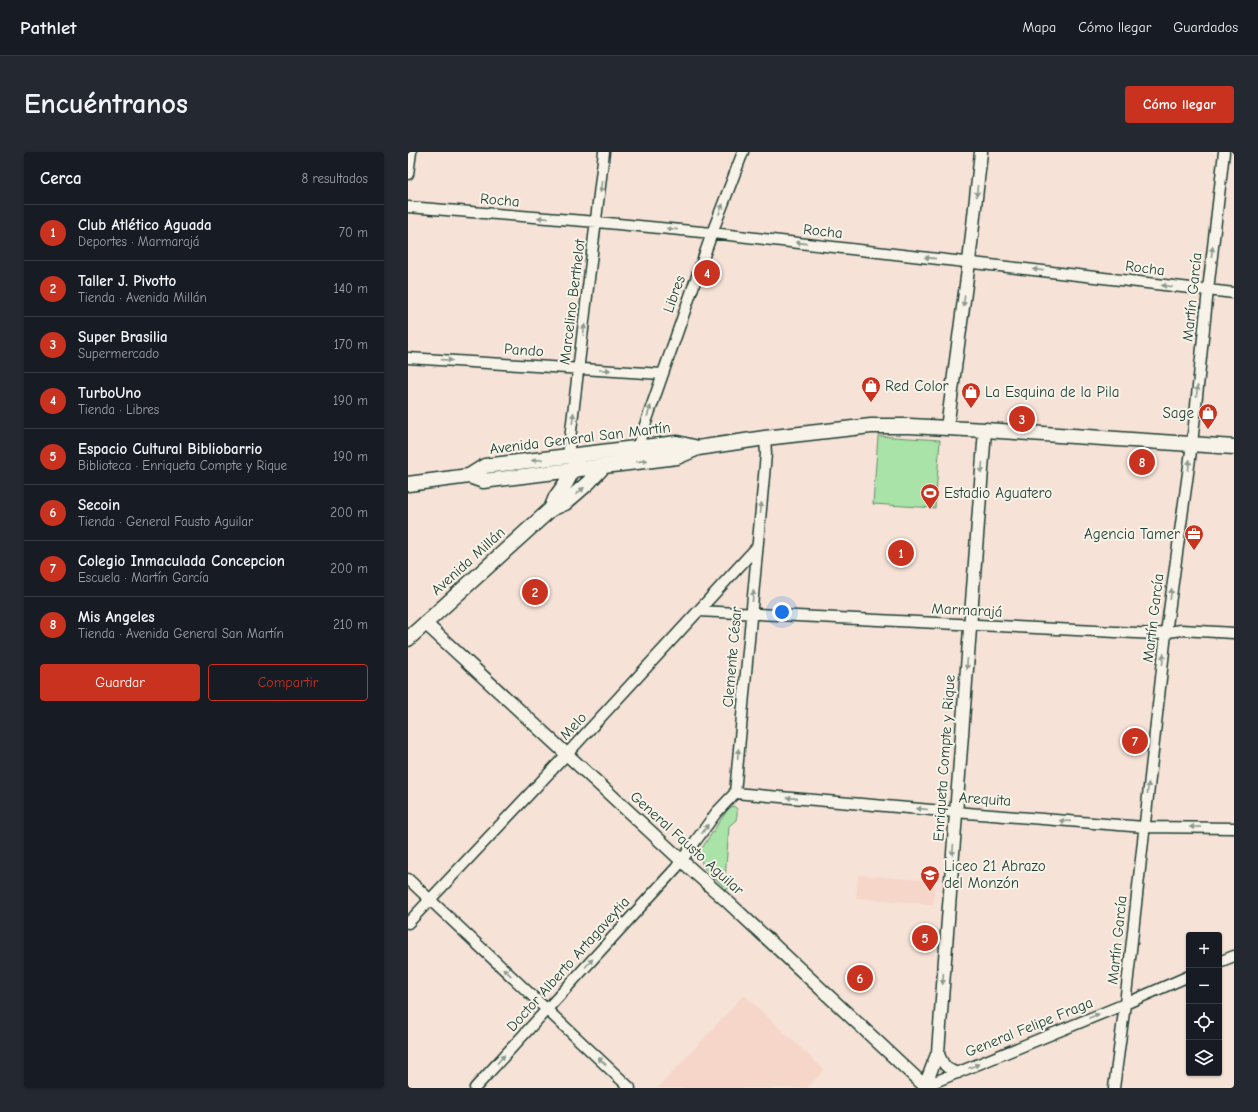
<!DOCTYPE html>
<html lang="es">
<head>
<meta charset="utf-8">
<style>
	body { margin:0; font-family:"Comic Neue",sans-serif; background:#242831; color:#f1f3f6 }
	.controls { position:absolute; right:12px; bottom:12px; display:grid; overflow:hidden; border-radius:4px; box-shadow:0 1px 3px #0004 }
	.controls button { width:36px; height:36px; display:grid; place-items:center; padding:0; border:0; border-bottom:1px solid #363941; background:#171b24; color:#f1f3f6; font:20px sans-serif }
	.you { position:absolute; left:374px; top:460px; width:14px; height:14px; margin:-10px; border:3px solid #fff; border-radius:50%; background:#1a73e8; box-shadow:0 0 0 6px #1a73e833 }
	.badge { display:grid; place-items:center; width:26px; height:26px; border-radius:50%; background:#c8321e; color:#fff; font-size:13px; font-weight:700 }
	.pin { position:absolute; translate:-50% -50%; border:2px solid #fff; box-shadow:0 1px 4px #0006 }
	.list { margin:0; padding:0; list-style:none }
	h2 { display:flex; justify-content:space-between; align-items:center; height:52px; margin:0; padding:0 16px; font-size:17px }
	h2 small { font-size:13px; font-weight:400; color:#9ea1a6 }
	.list li { display:grid; grid-template-columns:26px 1fr auto; gap:12px; align-items:center; box-sizing:border-box; height:56px; padding:0 16px; border-top:1px solid #363941 }
	.list b { display:block; font-size:15px; white-space:nowrap }
	.list p { margin:0; font-size:13px; white-space:nowrap; color:#9ea1a6 }
	.list em { font-size:13px; font-style:normal; color:#9ea1a6 }
	.actions { display:flex; gap:8px; padding:12px 16px }
	.actions a { flex:1; padding:9px 0; border:1px solid #c8321e; border-radius:4px; text-align:center; font-size:14px; color:#c8321e }
	.actions .main { background:#c8321e; color:#fff }
	.icon { flex:none; width:22px; height:22px; fill:none; stroke:currentColor; stroke-width:2; stroke-linecap:round; stroke-linejoin:round }
	.map { position:relative; flex:none; width:826px; height:936px; overflow:hidden; border-radius:4px }
	header { display:flex; align-items:center; gap:24px; box-sizing:border-box; height:56px; padding:0 20px; background:#171b24; border-bottom:1px solid #363941 }
	header strong { font-size:19px }
	nav { display:flex; gap:22px; margin-inline-start:auto; font-size:14px }
	.intro { display:flex; align-items:center; justify-content:space-between; box-sizing:border-box; height:96px; padding:0 24px }
	h1 { margin:0; font-size:28px }
	.button { padding:10px 18px; border-radius:4px; background:#c8321e; color:#fff; font-size:14px; font-weight:700 }
	main { display:flex; gap:24px; padding:0 24px }
	aside { flex:1; background:#171b24; border-radius:4px; box-shadow:0 1px 3px #0004 }
	.map>svg:first-child { display:block }
	.built { fill:#f5d6c9 }
	.green { fill:#a9e3a7; stroke:#64906e }
	.lines { fill:none; stroke-linecap:round; stroke-linejoin:round }
	.minor-casing { stroke:#1f3d34; stroke-width:13 }
	.tertiary-casing { stroke:#1f3d34; stroke-width:15 }
	.secondary-casing { stroke:#1f3d34; stroke-width:17 }
	.minor { stroke:#f7f3e8; stroke-width:10 }
	.tertiary { stroke:#f7f3e8; stroke-width:12 }
	.secondary { stroke:#f7f3e8; stroke-width:14 }
	.oneway { fill:#8b988e }
	.labels { text-anchor:middle; dominant-baseline:central; stroke-width:4; stroke-linejoin:round; paint-order:stroke }
	.street-label { font-size:15px; fill:#1f3d34; stroke:#f7f3e8 }
	.poi-label { font-size:15px; fill:#1f3d34; stroke:#f7f3e8; text-anchor:start }
</style>
</head>
<body>
<header>
<strong>Pathlet</strong>
<nav><a>Mapa</a><a>Cómo llegar</a><a>Guardados</a></nav>
</header>
<div class="intro"><h1>Encuéntranos</h1><a class="button">Cómo llegar</a></div>
<main>
<aside>
<h2>Cerca<small>8 resultados</small></h2>
<ul class="list">
<li><span class="badge">1</span><div><b>Club Atlético Aguada</b><p>Deportes · Marmarajá</p></div><em>70 m</em></li>
<li><span class="badge">2</span><div><b>Taller J. Pivotto</b><p>Tienda · Avenida Millán</p></div><em>140 m</em></li>
<li><span class="badge">3</span><div><b>Super Brasilia</b><p>Supermercado</p></div><em>170 m</em></li>
<li><span class="badge">4</span><div><b>TurboUno</b><p>Tienda · Libres</p></div><em>190 m</em></li>
<li><span class="badge">5</span><div><b>Espacio Cultural Bibliobarrio</b><p>Biblioteca · Enriqueta Compte y Rique</p></div><em>190 m</em></li>
<li><span class="badge">6</span><div><b>Secoin</b><p>Tienda · General Fausto Aguilar</p></div><em>200 m</em></li>
<li><span class="badge">7</span><div><b>Colegio Inmaculada Concepcion</b><p>Escuela · Martín García</p></div><em>200 m</em></li>
<li><span class="badge">8</span><div><b>Mis Angeles</b><p>Tienda · Avenida General San Martín</p></div><em>210 m</em></li>
</ul>
<div class="actions"><a class="main">Guardar</a><a>Compartir</a></div>
</aside>
<div class="map">
<svg width="826" height="936" viewBox="0 0 826 936">
	<rect width="100%" height="100%" fill="#f6e2d6"/>
	<filter id="ink" filterUnits="userSpaceOnUse"><feTurbulence type="fractalNoise" baseFrequency=".025" numOctaves="2"/><feDisplacementMap in="SourceGraphic" scale="8" xChannelSelector="R" yChannelSelector="G"/><feConvolveMatrix kernelMatrix="1 2 1 2 8 2 1 2 1" color-interpolation-filters="sRGB"/></filter>
	<g filter="url(#ink)">
		<path class="built" d="M450,723L527,729L525,752L448,746Z
			M336,843L416,918L399,936H250Z"/>
		<path class="green" d="M470,284L532,288L527,356L465,352Z
			M325,654C331,656 329,662 328,668L321,674L317,728L322,733L319,738L295,715L292,704V699L320,657Z"/>
		<g class="lines">
			<g class="minor-casing">
				<path id="minor" d="M0,22L3,0
					M0,55L189,70L304,81L826,141
					M0,206L254,222
					M229,296L304,81L335,0
					M160,304L196,0
					M290,459L748,482L773,478L826,481
					M327,641L547,660L736,675L826,676
					M0,727L222,936
					M0,771L159,602L349,395
					M811,810L826,804
					M530,900C535,912 537,917 550,921
					M67,936L268,716L308,661L327,641L358,302L357,286
					M516,936L517,934L717,852L781,824
					M706,936L717,852L758,481L784,292L800,138L816,0"/>
			</g>
			<g class="tertiary-casing">
				<path id="tertiary" d="M539,276L561,110L573,0
					M17,471L274,709L321,751L519,936
					M517,934L530,900L577,278"/>
			</g>
			<g class="secondary-casing">
				<path id="secondary" d="M61,324L75,329L164,318L269,305L290,296L357,286L463,274H502L577,278L826,295
					M0,332L61,324L77,314L269,291L290,296
					M143,357L148,345L158,331L168,312
					M0,487L143,357L157,351L180,331L196,314"/>
			</g>
			<use href="#minor" class="minor"/>
			<use href="#tertiary" class="tertiary"/>
			<use href="#secondary" class="secondary"/>
		</g>
		<defs><path id="oneway-solid" d="M-6-.8H1V-3.2L6.5 0L1 3.2V.8H-6Z"/></defs>
		<g class="oneway">
			<use href="#oneway-solid" transform="translate(193 35) rotate(96)"/>
			<use href="#oneway-solid" transform="translate(569 39) rotate(96)"/>
			<use href="#oneway-solid" transform="translate(313 57) rotate(-69)"/>
			<use href="#oneway-solid" transform="translate(135 66) rotate(-175)"/>
			<use href="#oneway-solid" transform="translate(264 77) rotate(-174)"/>
			<use href="#oneway-solid" transform="translate(393 91) rotate(-174)"/>
			<use href="#oneway-solid" transform="translate(804 100) rotate(-83)"/>
			<use href="#oneway-solid" transform="translate(522 106) rotate(-174)"/>
			<use href="#oneway-solid" transform="translate(630 118) rotate(-173)"/>
			<use href="#oneway-solid" transform="translate(759 134) rotate(-173)"/>
			<use href="#oneway-solid" transform="translate(556 149) rotate(98)"/>
			<use href="#oneway-solid" transform="translate(176 178) rotate(-83)"/>
			<use href="#oneway-solid" transform="translate(39 208) rotate(4)"/>
			<use href="#oneway-solid" transform="translate(197 218) rotate(3)"/>
			<use href="#oneway-solid" transform="translate(789 239) rotate(-84)"/>
			<use href="#oneway-solid" transform="translate(241 259) rotate(-71)"/>
			<use href="#oneway-solid" transform="translate(165 266) rotate(-83)"/>
			<use href="#oneway-solid" transform="translate(129 308) rotate(173)"/>
			<use href="#oneway-solid" transform="translate(234 309) rotate(-7)"/>
			<use href="#oneway-solid" transform="translate(781 313) rotate(-82)"/>
			<use href="#oneway-solid" transform="translate(574 316) rotate(94)"/>
			<use href="#oneway-solid" transform="translate(172 339) rotate(-41)"/>
			<use href="#oneway-solid" transform="translate(353 356) rotate(-85)"/>
			<use href="#oneway-solid" transform="translate(763 442) rotate(-82)"/>
			<use href="#oneway-solid" transform="translate(345 444) rotate(-84)"/>
			<use href="#oneway-solid" transform="translate(755 507) rotate(-84)"/>
			<use href="#oneway-solid" transform="translate(559 512) rotate(95)"/>
			<use href="#oneway-solid" transform="translate(330 602) rotate(-85)"/>
			<use href="#oneway-solid" transform="translate(740 636) rotate(-84)"/>
			<use href="#oneway-solid" transform="translate(384 646) rotate(-175)"/>
			<use href="#oneway-solid" transform="translate(514 657) rotate(-175)"/>
			<use href="#oneway-solid" transform="translate(657 669) rotate(-176)"/>
			<use href="#oneway-solid" transform="translate(787 675) rotate(-179)"/>
			<use href="#oneway-solid" transform="translate(297 677) rotate(-55)"/>
			<use href="#oneway-solid" transform="translate(545 698) rotate(94)"/>
			<use href="#oneway-solid" transform="translate(181 811) rotate(-48)"/>
			<use href="#oneway-solid" transform="translate(99 820) rotate(-137)"/>
			<use href="#oneway-solid" transform="translate(535 827) rotate(94)"/>
			<use href="#oneway-solid" transform="translate(686 864) rotate(-22)"/>
			<use href="#oneway-solid" transform="translate(93 907) rotate(-48)"/>
			<use href="#oneway-solid" transform="translate(194 909) rotate(-137)"/>
			<use href="#oneway-solid" transform="translate(566 914) rotate(-22)"/>
		</g>
	</g>
	<defs>
		<g id="shop-pin" transform="scale(1)"><path d="M0 17L-7.5 6A9.5 9.5 0 1 1 7.5 6Z" fill="#c8321e" stroke="#f7f3e8"/><path d="M-5-2.5h2.3a2.7 3.5 0 0 1 5.4 0H5L5.5 6h-11ZM-1.5-2.5h3a1.5 2.3 0 0 0-3 0Z" fill="#fff"/></g>
		<g id="stadium-pin" transform="scale(1)"><path d="M0 17L-7.5 6A9.5 9.5 0 1 1 7.5 6Z" fill="#c8321e" stroke="#f7f3e8"/><path d="M0-5a6.5 5 0 1 0 0 10a6.5 5 0 1 0 0-10ZM-3.5-1.8h7v3.6h-7Z" fill="#fff"/></g>
		<g id="office-pin" transform="scale(1)"><path d="M0 17L-7.5 6A9.5 9.5 0 1 1 7.5 6Z" fill="#c8321e" stroke="#f7f3e8"/><path d="M-6-3h4V-5.5h4V-3h4V5H-6ZM-1-4.5V-3h2v-1.5ZM-6 0V1H6V0Z" fill="#fff"/></g>
		<g id="school-pin" transform="scale(1)"><path d="M0 17L-7.5 6A9.5 9.5 0 1 1 7.5 6Z" fill="#c8321e" stroke="#f7f3e8"/><path d="M0-5L7-2L0 1L-7-2ZM-4 1L0 2.5L4 1V4Q0 6-4 4Z" fill="#fff"/></g>
	</defs>
	<g fill-rule="evenodd">
		<use href="#shop-pin" x="463" y="234"/>
		<use href="#shop-pin" x="563" y="240"/>
		<use href="#shop-pin" x="800" y="261"/>
		<use href="#stadium-pin" x="522" y="341"/>
		<use href="#office-pin" x="786" y="382"/>
		<use href="#school-pin" x="522" y="723"/>
	</g>
	<g class="labels">
		<g class="street-label">
			<text transform="translate(92 48) rotate(5)">Rocha</text>
			<text transform="translate(415 79) rotate(6)">Rocha</text>
			<text transform="translate(737 116) rotate(7)">Rocha</text>
			<text transform="translate(266 142) rotate(-70)">Libres</text>
			<text transform="translate(784 145) rotate(-84)">Martín García</text>
			<text transform="translate(164 150) rotate(-83)">Marcelino Berthelot</text>
			<text transform="translate(116 198) rotate(4)">Pando</text>
			<text transform="translate(172 286) rotate(-7)">Avenida General San Martín</text>
			<text transform="translate(60 409) rotate(-42)">Avenida Millán</text>
			<text transform="translate(559 458) rotate(3)">Marmarajá</text>
			<text transform="translate(745 466) rotate(-83)">Martín García</text>
			<text transform="translate(324 505) rotate(-85)">Clemente César</text>
			<text transform="translate(165 574) rotate(-47)">Melo</text>
			<text transform="translate(536 606) rotate(-86)">Enriqueta Compte y Rique</text>
			<text transform="translate(577 647) rotate(4)">Arequita</text>
			<text transform="translate(279 691) rotate(42)">General Fausto Aguilar</text>
			<text transform="translate(709 788) rotate(-84)">Martín García</text>
			<text transform="translate(160 812) rotate(-48)">Doctor Alberto Artagaveytia</text>
			<text transform="translate(621 875) rotate(-22)">General Felipe Fraga</text>
		</g>
		<g class="poi-label">
			<text x="477" y="234">Red Color</text>
			<text x="577" y="240">La Esquina de la Pila</text>
			<text x="786" y="261" text-anchor="end">Sage</text>
			<text x="536" y="341">Estadio Aguatero</text>
			<text x="772" y="382" text-anchor="end">Agencia Tamer</text>
			<text x="536" y="714">Liceo 21 Abrazo<tspan x="536" dy="17">del Monzón</tspan></text>
		</g>
	</g>
</svg>
<div class="controls">
<button>+</button>
<button>−</button>
<button><svg class="icon" aria-label="locate" viewBox="0 0 24 24"><circle cx="12" cy="12" r="6"/><path d="M12 2v4M12 18v4M2 12h4M18 12h4"/></svg></button>
<button><svg class="icon" aria-label="layers" viewBox="0 0 24 24"><path d="M12 4l9 5-9 5-9-5zM3 14l9 5 9-5"/></svg></button>
</div>
<div class="you"></div>
<div class="pin badge" style="left:493px;top:401px">1</div>
<div class="pin badge" style="left:127px;top:440px">2</div>
<div class="pin badge" style="left:614px;top:267px">3</div>
<div class="pin badge" style="left:299px;top:121px">4</div>
<div class="pin badge" style="left:517px;top:786px">5</div>
<div class="pin badge" style="left:452px;top:826px">6</div>
<div class="pin badge" style="left:727px;top:589px">7</div>
<div class="pin badge" style="left:734px;top:310px">8</div>
</div>
</main>
</body>
</html>
